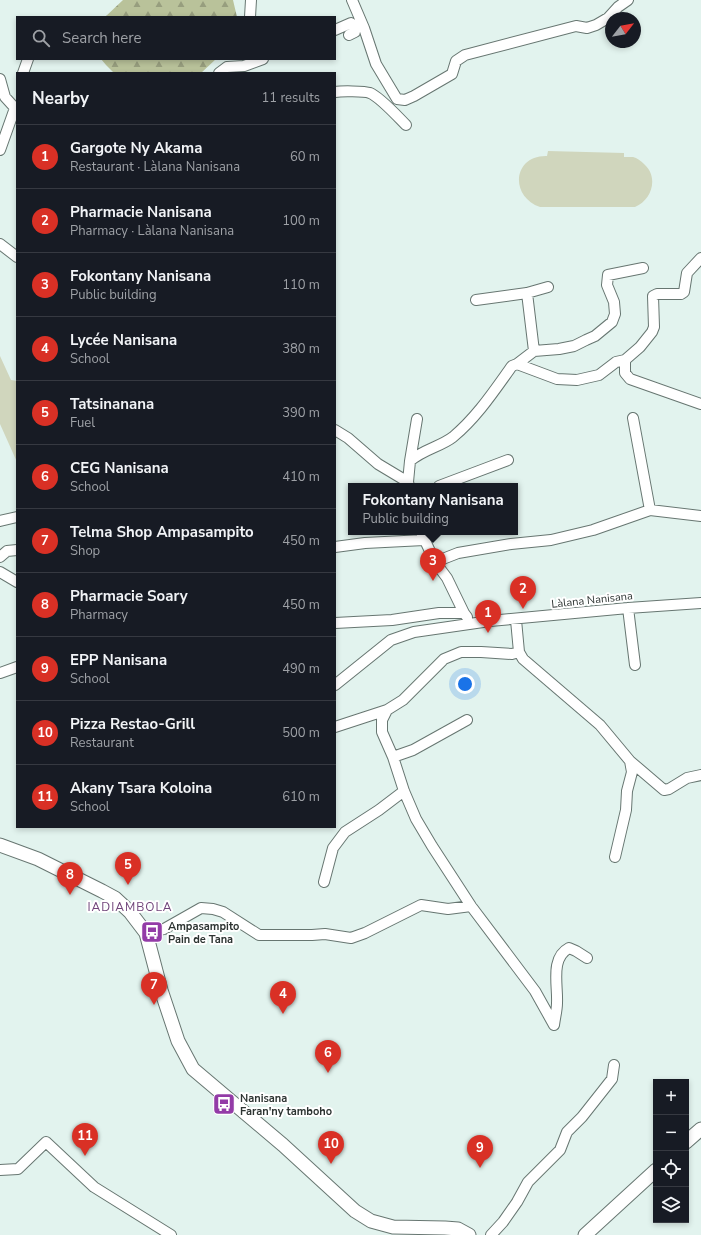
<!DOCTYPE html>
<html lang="en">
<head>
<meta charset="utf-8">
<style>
	body { margin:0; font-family:"Nunito Sans",sans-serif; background:#20242c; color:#f1f3f6 }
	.controls { position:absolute; right:12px; bottom:12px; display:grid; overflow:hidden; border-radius:0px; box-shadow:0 2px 6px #0003 }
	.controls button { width:36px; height:36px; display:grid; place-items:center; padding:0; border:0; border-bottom:1px solid #363941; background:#171b24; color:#f1f3f6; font:20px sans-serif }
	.compass { position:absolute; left:605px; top:12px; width:36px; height:36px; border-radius:50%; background:#171b24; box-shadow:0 2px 6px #0003; rotate:59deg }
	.you { position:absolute; left:465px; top:684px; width:14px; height:14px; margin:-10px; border:3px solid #fff; border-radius:50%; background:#1a73e8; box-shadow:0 0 0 6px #1a73e833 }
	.badge { display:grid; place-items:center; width:26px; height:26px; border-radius:50%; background:#d93025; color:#fff; font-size:13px; font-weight:700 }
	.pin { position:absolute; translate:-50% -33px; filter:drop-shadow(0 1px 2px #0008) }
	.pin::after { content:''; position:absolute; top:21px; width:14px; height:12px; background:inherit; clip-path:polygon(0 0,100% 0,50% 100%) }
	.popup { position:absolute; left:348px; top:483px; width:170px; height:52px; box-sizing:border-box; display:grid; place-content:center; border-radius:0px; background:#171b24; filter:drop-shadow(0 1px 3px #0005); font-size:13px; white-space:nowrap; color:#9ea1a6 }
	.popup b { font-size:15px; color:#f1f3f6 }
	.popup::after { content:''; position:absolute; left:50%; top:100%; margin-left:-8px; border:8px solid transparent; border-top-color:#171b24 }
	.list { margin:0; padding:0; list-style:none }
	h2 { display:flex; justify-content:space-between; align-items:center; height:52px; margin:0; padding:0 16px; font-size:17px }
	h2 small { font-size:13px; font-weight:400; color:#9ea1a6 }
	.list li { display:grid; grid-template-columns:26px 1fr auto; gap:12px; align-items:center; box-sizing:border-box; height:64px; padding:0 16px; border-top:1px solid #363941 }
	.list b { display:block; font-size:15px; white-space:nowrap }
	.list p { margin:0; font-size:13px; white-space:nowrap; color:#9ea1a6 }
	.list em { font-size:13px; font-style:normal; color:#9ea1a6 }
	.icon { flex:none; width:22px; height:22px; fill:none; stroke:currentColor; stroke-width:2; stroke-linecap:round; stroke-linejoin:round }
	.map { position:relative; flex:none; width:701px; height:1235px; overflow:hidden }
	.search { position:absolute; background:#171b24; box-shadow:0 2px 6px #0003; left:16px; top:16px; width:320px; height:44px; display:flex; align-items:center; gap:10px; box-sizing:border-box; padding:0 14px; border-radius:0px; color:#9ea1a6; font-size:15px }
	.panel { position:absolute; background:#171b24; box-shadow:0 2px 6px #0003; left:16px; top:72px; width:320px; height:756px; border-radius:0px }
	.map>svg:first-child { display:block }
	.forest { fill:url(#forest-firs) }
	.garden { fill:#d0d6bd }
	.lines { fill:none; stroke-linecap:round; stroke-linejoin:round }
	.minor-casing { stroke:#677671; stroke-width:12 }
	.major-casing { stroke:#677671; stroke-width:15 }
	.minor { stroke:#fff; stroke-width:10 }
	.major { stroke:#fff; stroke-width:13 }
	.labels { text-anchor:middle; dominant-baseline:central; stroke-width:4; stroke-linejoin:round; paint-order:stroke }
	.street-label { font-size:11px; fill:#2d3432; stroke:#fff }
	.poi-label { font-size:11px; font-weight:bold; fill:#2d3432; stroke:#fff; text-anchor:start }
	.neighbourhood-label { font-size:12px; letter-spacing:1px; fill:#70447a; stroke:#fff }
</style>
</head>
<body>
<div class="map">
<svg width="701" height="1235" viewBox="0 0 701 1235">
	<defs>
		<pattern id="forest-firs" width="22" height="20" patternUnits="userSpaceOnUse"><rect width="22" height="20" fill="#b9c29a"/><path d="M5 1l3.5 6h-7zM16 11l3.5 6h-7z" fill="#979e7e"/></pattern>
	</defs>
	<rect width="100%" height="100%" fill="#e2f3ee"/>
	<path class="forest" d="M123,0H233L237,17H105Z
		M101,59H216L201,73H114L106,65Z"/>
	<path class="garden" d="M548,151L624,153V157C627,157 630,157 633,157C637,158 641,161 644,164C659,177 652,200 635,207H540C509,196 513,155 547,156Z
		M0,356L11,380L17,381V462L0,424Z"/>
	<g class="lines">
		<g class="minor-casing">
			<path id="minor" d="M352,0L364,28L376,64L397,99L405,100L414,96L452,74L456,61L465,55L576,26L587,28L596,25L608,18L618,7L628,0
				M250,17L251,0
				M335,30L351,23L355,27V32L349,35
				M23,73L28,59
				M219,73L227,67L244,66L263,59
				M0,79L5,97L15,108L0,150
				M335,92C341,91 364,91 370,93C380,97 398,117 406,125
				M0,244L17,257
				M527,293L534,351
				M476,300L527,293L548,287
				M625,360V373L630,379L701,404
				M517,364L557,379L577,380L599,375L616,362L625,360L640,347L652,332L654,327L653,296L657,294H681L684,292L687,273L701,258
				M633,418L650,510
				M335,430L348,438L378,464L408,482L409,486
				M410,461L417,419
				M408,482L410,461C424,449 440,447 453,437C477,417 494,391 512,366L517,364L534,351L559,349L574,346L586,340L595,336L612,322L615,314L614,302L607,285L608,275L643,268
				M439,486L508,460
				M0,521L17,517
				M421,532L435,562L447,578L464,613L467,617
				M335,547L365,543L424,540
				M0,557L7,551L17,550
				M435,562L458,553L511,544L551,540L593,530L650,510L701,516
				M0,572L17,582
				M628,608L635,665
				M516,620L519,652L523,659L600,725L630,761L632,772L627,791L626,810L615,857
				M335,623L392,620L439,613H464
				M519,652L512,654L481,652H461L444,659L403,700L387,710L382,720V732L393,757L404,791L416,819L432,846L471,906L535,991L554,1025
				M0,673L17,667
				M335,685L391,640L414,632L490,621L628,608L701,603
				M335,727L387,710
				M393,757L413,750L467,720
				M630,761L664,790L669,789L687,778L701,775
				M324,882L333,848L345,832L379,810L404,791
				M146,933L164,929L201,908L213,909L223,912L259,935H312L325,934L351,938L365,933L421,905L448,909L471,906
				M554,1025C555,1017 557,1010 557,1003C558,985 550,958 569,948L576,951L587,958
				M0,1170L18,1169L46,1142L94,1187L171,1235
				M491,1235L503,1222L517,1202L528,1182L560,1150L567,1132L582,1117L612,1079L614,1065"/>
		</g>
		<g class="major-casing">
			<path id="major" d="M0,845L38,859L102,891L115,898L130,912L146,933L161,990L178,1041L193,1069L283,1145L355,1211L371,1221L393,1227L445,1228L458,1229L469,1235
				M686,1142L701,1129
				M585,1235L656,1170"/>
		</g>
		<use href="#minor" class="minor"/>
		<use href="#major" class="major"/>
	</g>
	<defs>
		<g id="bus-square" transform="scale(1.15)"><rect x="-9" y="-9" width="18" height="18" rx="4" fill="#933ba7" stroke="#fff"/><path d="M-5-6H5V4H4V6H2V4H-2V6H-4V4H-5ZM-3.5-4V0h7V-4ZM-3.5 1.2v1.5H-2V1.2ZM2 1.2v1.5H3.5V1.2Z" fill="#fff"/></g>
	</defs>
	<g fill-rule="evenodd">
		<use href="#bus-square" x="152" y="932"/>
		<use href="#bus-square" x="224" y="1104"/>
	</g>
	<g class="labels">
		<g class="street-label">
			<text transform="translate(592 600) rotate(-6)">Làlana Nanisana</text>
		</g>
		<g class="poi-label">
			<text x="168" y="926">Ampasampito<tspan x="168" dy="13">Pain de Tana</tspan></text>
			<text x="240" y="1098">Nanisana<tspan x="240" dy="13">Faran'ny tamboho</tspan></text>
		</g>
		<g class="neighbourhood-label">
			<text x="130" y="907">IADIAMBOLA</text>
		</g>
	</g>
</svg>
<div class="controls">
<button>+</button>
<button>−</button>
<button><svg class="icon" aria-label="locate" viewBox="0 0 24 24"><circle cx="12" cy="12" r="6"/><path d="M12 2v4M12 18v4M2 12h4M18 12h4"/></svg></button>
<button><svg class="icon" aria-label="layers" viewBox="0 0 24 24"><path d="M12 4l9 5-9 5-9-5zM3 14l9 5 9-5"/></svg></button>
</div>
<svg class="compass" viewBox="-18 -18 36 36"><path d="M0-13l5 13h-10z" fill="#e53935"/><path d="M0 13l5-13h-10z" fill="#9ea1a6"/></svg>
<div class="you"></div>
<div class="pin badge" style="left:488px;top:633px">1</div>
<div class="pin badge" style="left:523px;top:609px">2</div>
<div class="pin badge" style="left:433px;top:581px">3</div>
<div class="popup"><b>Fokontany Nanisana</b>Public building</div>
<div class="pin badge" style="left:283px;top:1014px">4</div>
<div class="pin badge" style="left:128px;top:885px">5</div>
<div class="pin badge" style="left:328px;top:1073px">6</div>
<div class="pin badge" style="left:154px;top:1005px">7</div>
<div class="pin badge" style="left:70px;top:895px">8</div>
<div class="pin badge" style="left:480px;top:1168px">9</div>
<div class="pin badge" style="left:331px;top:1164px">10</div>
<div class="pin badge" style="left:85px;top:1156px">11</div>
<div class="search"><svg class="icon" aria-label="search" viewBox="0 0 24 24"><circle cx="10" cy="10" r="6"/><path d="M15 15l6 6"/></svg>Search here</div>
<section class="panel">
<h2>Nearby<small>11 results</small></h2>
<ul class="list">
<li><span class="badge">1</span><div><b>Gargote Ny Akama</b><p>Restaurant · Làlana Nanisana</p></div><em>60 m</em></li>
<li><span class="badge">2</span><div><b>Pharmacie Nanisana</b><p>Pharmacy · Làlana Nanisana</p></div><em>100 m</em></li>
<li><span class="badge">3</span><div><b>Fokontany Nanisana</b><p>Public building</p></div><em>110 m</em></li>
<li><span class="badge">4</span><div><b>Lycée Nanisana</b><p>School</p></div><em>380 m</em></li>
<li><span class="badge">5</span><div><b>Tatsinanana</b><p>Fuel</p></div><em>390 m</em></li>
<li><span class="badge">6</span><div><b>CEG Nanisana</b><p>School</p></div><em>410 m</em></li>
<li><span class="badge">7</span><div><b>Telma Shop Ampasampito</b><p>Shop</p></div><em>450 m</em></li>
<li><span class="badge">8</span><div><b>Pharmacie Soary</b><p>Pharmacy</p></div><em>450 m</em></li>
<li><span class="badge">9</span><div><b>EPP Nanisana</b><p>School</p></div><em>490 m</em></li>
<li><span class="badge">10</span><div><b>Pizza Restao-Grill</b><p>Restaurant</p></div><em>500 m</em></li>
<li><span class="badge">11</span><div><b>Akany Tsara Koloina</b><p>School</p></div><em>610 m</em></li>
</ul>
</section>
</div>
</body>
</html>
